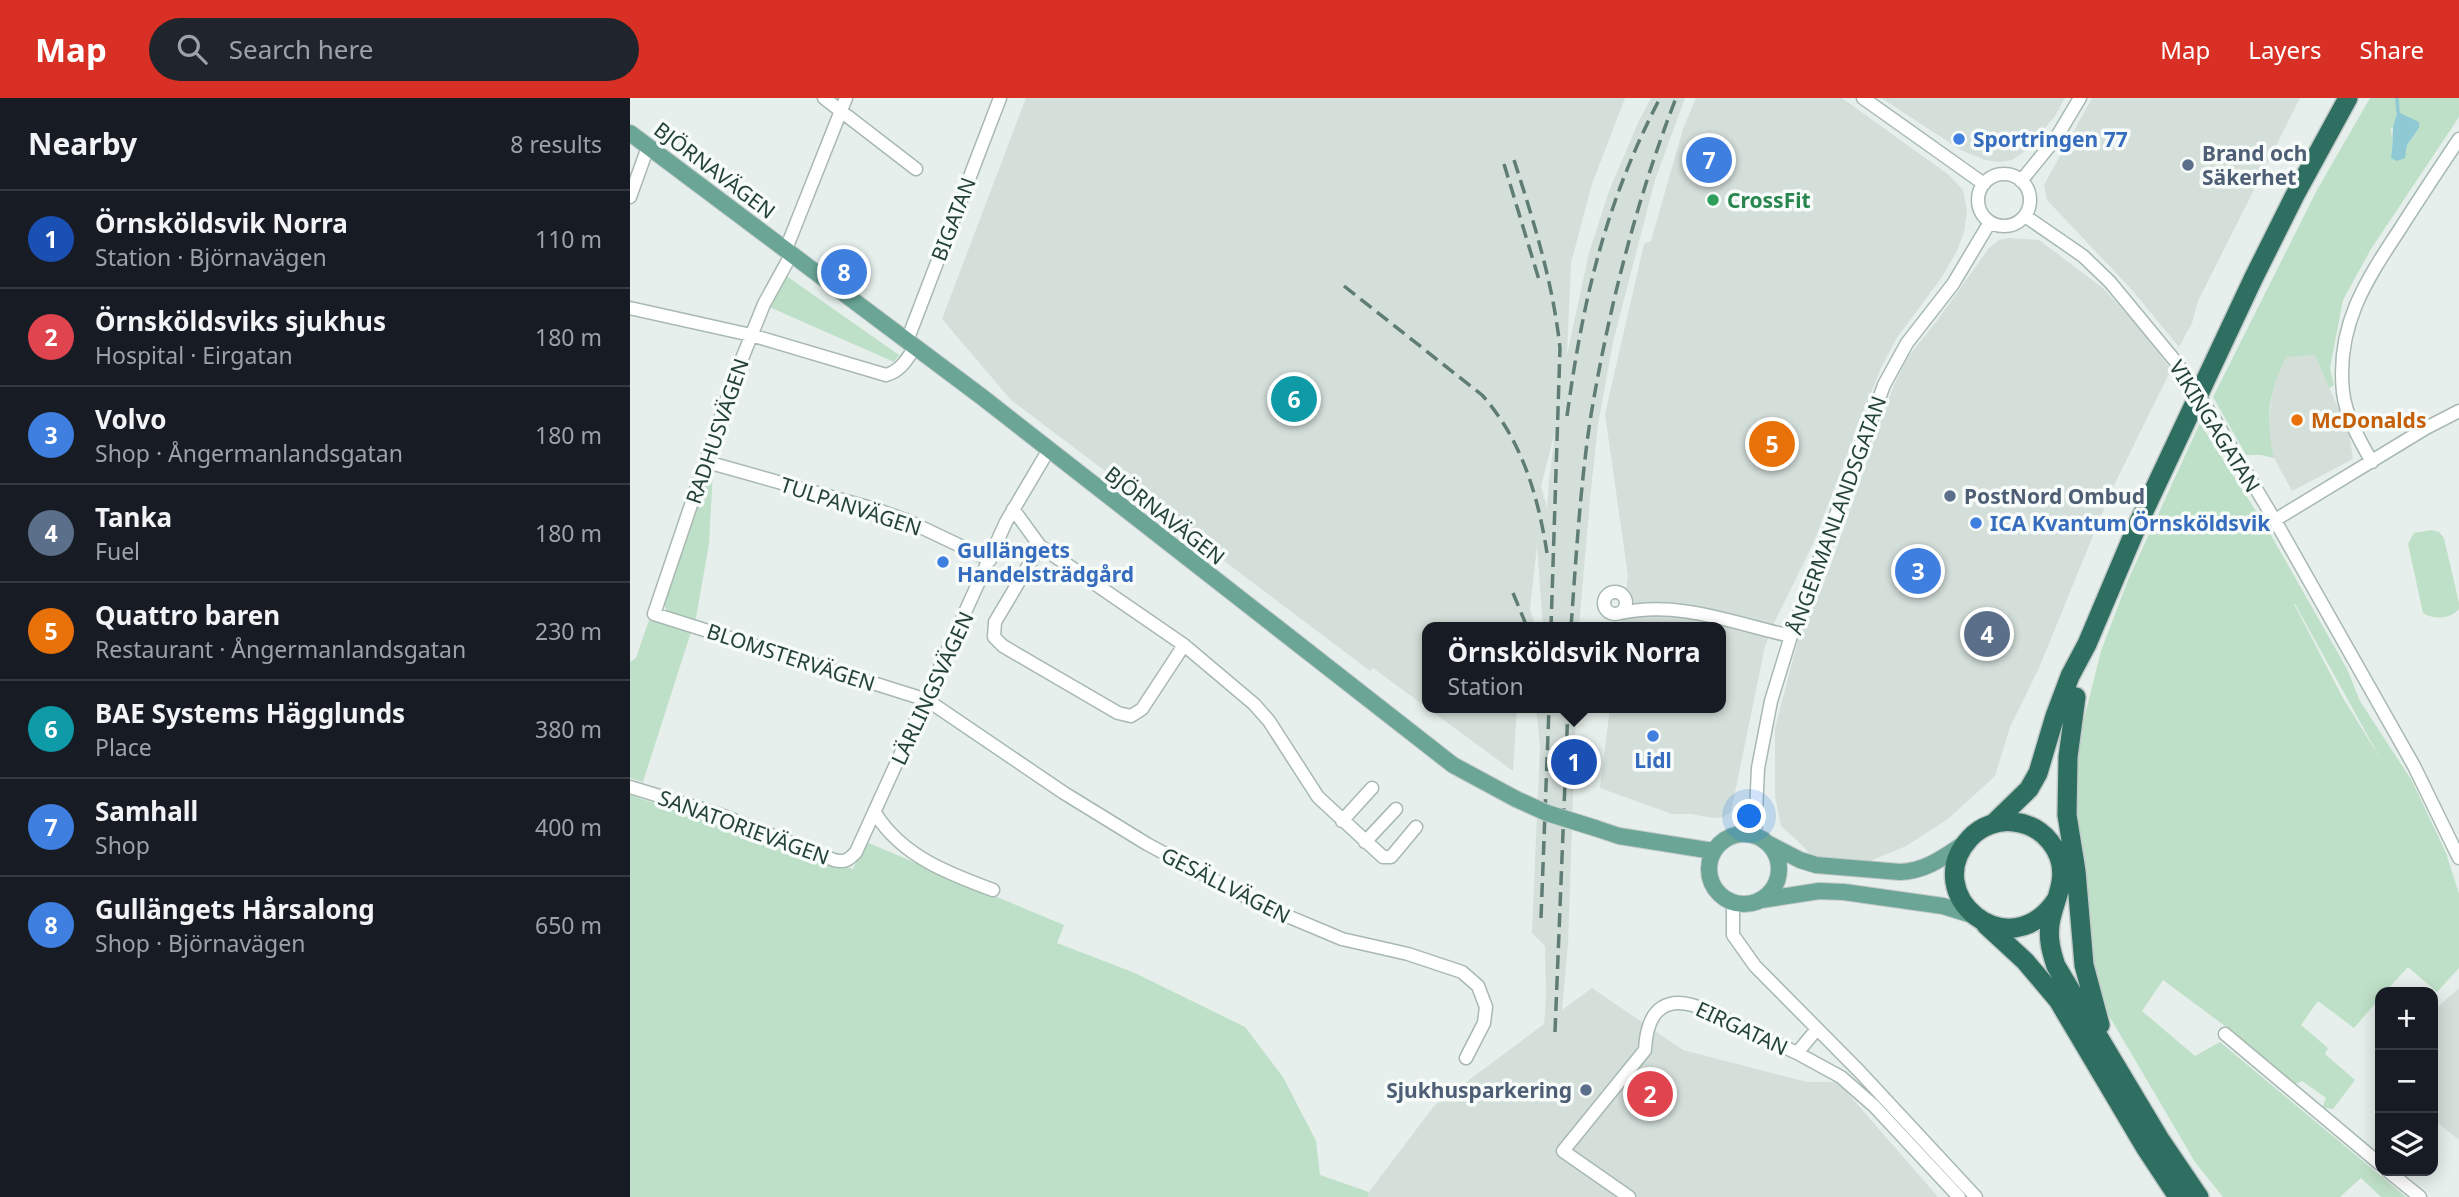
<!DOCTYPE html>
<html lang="en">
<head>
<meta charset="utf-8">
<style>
	body { margin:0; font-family:"Noto Sans",sans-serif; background:#20242c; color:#f1f3f6 }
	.controls { position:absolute; right:21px; bottom:21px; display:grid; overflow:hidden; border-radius:14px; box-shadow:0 4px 18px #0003 }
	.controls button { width:63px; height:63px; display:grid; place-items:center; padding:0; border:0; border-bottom:2px solid #363941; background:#171b24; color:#f1f3f6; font:35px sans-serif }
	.you { position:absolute; left:1120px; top:719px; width:24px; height:24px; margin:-18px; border:5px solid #fff; border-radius:50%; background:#1a73e8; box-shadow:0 0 0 10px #1a73e833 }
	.badge { display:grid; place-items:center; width:46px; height:46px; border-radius:50%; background:#d93025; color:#fff; font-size:23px; font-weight:700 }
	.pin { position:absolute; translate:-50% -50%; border:4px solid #fff; box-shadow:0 2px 7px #0006 }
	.popup { position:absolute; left:792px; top:524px; width:304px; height:91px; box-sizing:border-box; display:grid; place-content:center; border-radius:14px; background:#171b24; filter:drop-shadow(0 2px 5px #0005); font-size:23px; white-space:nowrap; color:#9ea1a6 }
	.popup b { font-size:26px; color:#f1f3f6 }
	.popup::after { content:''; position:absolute; left:50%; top:100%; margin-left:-14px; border:14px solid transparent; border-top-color:#171b24 }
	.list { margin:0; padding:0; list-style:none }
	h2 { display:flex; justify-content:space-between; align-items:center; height:91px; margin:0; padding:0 28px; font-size:30px }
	h2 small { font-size:23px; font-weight:400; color:#9ea1a6 }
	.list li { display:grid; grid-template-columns:46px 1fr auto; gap:21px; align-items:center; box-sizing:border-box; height:98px; padding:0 28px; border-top:2px solid #363941 }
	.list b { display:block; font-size:26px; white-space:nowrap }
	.list p { margin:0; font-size:23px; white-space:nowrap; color:#9ea1a6 }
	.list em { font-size:23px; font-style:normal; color:#9ea1a6 }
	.icon { flex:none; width:38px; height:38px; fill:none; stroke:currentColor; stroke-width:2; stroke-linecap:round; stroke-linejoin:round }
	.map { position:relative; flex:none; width:1829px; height:1099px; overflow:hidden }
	header { display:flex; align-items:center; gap:42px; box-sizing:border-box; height:98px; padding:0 35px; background:#d93025; color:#fff }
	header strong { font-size:33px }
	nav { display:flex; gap:38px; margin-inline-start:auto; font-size:24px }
	.search { width:490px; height:63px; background:#20242c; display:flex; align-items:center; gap:18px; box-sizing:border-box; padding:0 24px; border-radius:38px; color:#9ea1a6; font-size:26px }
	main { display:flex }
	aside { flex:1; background:#171b24 }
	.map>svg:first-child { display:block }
	.built { fill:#d4dfda; fill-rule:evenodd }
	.green { fill:#bfe0c8; fill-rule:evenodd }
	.water { fill:#8ec9d4 }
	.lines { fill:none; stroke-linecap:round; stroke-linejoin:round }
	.stream { stroke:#8ec9d4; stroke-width:3.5 }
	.minor-casing { stroke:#a8b8b2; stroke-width:15 }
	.major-casing { stroke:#c2cac8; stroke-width:18 }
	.highway-casing { stroke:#c2cac8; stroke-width:22 }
	.minor { stroke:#fff; stroke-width:12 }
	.major { stroke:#6aa596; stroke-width:16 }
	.highway { stroke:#2f6f62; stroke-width:19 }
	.rail { stroke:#5f7d75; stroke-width:3.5; stroke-dasharray:14 7; stroke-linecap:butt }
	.minor-bridge-casing { stroke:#a8b8b2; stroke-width:15; stroke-linecap:butt }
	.major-bridge-casing { stroke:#c2cac8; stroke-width:18; stroke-linecap:butt }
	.minor-bridge { stroke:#fff; stroke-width:12 }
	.major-bridge { stroke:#6aa596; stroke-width:16 }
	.shop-dot { fill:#3f7fe0; stroke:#f7fbf9; stroke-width:2.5 }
	.service-dot { fill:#5c6f8a; stroke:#f7fbf9; stroke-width:2.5 }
	.leisure-dot { fill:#2e9e5b; stroke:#f7fbf9; stroke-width:2.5 }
	.food-dot { fill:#e8710a; stroke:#f7fbf9; stroke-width:2.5 }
	.labels { text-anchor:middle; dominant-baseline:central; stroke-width:7; stroke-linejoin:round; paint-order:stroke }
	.shop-label { font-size:21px; font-weight:bold; fill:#366cbe; stroke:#f7fbf9; text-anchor:start }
	.service-label { font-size:21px; font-weight:bold; fill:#4e5e75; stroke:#f7fbf9; text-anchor:start }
	.street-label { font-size:21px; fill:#24423a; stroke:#f7fbf9 }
	.leisure-label { font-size:21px; font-weight:bold; fill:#27864d; stroke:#f7fbf9; text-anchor:start }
	.food-label { font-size:21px; font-weight:bold; fill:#c56008; stroke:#f7fbf9; text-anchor:start }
</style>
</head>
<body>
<header>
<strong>Map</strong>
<div class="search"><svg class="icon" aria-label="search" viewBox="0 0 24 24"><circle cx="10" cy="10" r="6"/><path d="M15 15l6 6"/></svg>Search here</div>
<nav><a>Map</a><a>Layers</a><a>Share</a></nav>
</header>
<main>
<aside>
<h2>Nearby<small>8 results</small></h2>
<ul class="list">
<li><span class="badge" style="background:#1a4fb4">1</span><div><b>Örnsköldsvik Norra</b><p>Station · Björnavägen</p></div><em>110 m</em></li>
<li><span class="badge" style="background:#e0444e">2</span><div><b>Örnsköldsviks sjukhus</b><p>Hospital · Eirgatan</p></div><em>180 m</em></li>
<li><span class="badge" style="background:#3f7fe0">3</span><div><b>Volvo</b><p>Shop · Ångermanlandsgatan</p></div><em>180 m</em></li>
<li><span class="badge" style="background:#5c6f8a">4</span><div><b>Tanka</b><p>Fuel</p></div><em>180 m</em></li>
<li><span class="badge" style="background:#e8710a">5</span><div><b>Quattro baren</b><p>Restaurant · Ångermanlandsgatan</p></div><em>230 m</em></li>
<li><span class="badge" style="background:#0f9aa8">6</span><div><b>BAE Systems Hägglunds</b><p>Place</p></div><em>380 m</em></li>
<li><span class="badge" style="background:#3f7fe0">7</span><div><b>Samhall</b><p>Shop</p></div><em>400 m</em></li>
<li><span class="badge" style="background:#3f7fe0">8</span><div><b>Gullängets Hårsalong</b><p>Shop · Björnavägen</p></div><em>650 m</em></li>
</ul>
</aside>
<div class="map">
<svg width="1829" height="1099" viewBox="0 0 1829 1099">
	<rect width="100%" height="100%" fill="#e6efeb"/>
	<path class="built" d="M396,0H995L962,86L941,165L937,257L959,155L979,93L1008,25L1021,0H1055L1025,82L983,244L968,326L960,401L949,529H913L907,448L900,511L906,529H797V610H887L883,673L743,570L740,573L381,302L312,221ZM925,334L919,383L917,410L911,388Z
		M1066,0H1212L1319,77L1333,92L1337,113L1334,134L1327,153L1312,179L1266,241L1250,272L1183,446L1145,523L1135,548L1101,714L1093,719L1084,720L1060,716H1042L970,690L980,610H1091V529H991L998,478L975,316L1014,146L1021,143L1053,31Z
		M1251,0H1435L1425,18L1397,52L1382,62L1370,64L1355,62L1331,52Z
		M1462,0H1670L1568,203L1562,225L1549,249L1502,192L1417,102L1414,87Z
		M1379,140L1409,142L1473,190L1514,235L1541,272L1483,389L1409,570L1380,629L1365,678L1318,721L1276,748L1226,769L1185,763L1172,747L1151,728L1145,698V630L1168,542L1199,472L1263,289L1277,260L1306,224L1359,150L1369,142Z
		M1685,257L1719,335L1723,361L1662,393L1644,360L1638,331L1643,287L1656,258Z
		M906,610H946L938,847L932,912L962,890L1053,952L1177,984H1208L1308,1099H738L739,1094L804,1008L914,926L916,900L915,848L902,835L910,648Z
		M1829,890V1042L1803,1021V913Z"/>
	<path class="green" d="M1740,0H1829V19L1741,151L1713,202L1700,270L1704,287L1699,290L1685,257L1656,259C1638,297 1635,319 1644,360L1631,357H1616L1583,299L1687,92ZM1761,30H1789L1777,47L1776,55L1762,60L1763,50Z
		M155,177L269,257L264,264L137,208Z
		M1570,325L1641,437L1717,571L1730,603L1782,683L1816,755L1829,796V870L1807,894L1778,869L1755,894H1750V900L1724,930L1688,903L1671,927L1698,950L1695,956L1725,982L1703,1011L1692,1010L1696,1000L1672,983L1665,986L1599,931L1533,882L1512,913L1565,958L1590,944L1776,1099H1751L1731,1080L1710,1099H1593L1565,1064L1468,899L1436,766L1449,641L1471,553L1498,482ZM1664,506H1665L1750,660L1713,600Z
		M83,374L79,446L65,525L40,518L32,504L76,377Z
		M1802,432L1809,434L1814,440L1829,505V511C1821,521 1803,522 1793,515L1778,446L1784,435Z
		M19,522L61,534L13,684L0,680V564L6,560Z
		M0,697L223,771L236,744L434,827L427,845L505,875L615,929L653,979L686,1043L690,1077L739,1094L738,1099H0Z"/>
	<path class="water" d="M1768,14L1789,24V30L1777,47L1775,60L1767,63L1761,60C1765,40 1759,34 1768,14Z"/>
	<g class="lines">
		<path class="stream" d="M1767,0L1768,14"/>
		<g class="minor-casing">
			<path id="minor" d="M194,0L286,71
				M1233,0L1354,86
				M1348 102a26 26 0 1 1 52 0a26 26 0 1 1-52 0Z
				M1391,83L1426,40L1450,0
				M0,99L18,49
				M1395,118L1453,158L1480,184L1546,264
				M156,151L216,0
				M162,155L134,206L103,283L24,516L297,602L434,695L517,746L631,807L712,841L778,856L832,874L848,888L856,909L854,925L836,960
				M0,210L121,237L256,277C271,273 277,261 285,249
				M277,243L370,0
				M1586,324L1647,426L1784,668L1829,760
				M77,364L248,412L278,423L360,462
				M1742,364C1730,343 1716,319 1713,294C1706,228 1735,184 1770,131C1789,101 1809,71 1829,41
				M383,411L410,448L554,547L624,606L639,623L688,699L753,759H761L786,729
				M1645,422L1796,330L1829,313
				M410,448L365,524L364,539L373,548L488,615L501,618L512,611L554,547
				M974 505a11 11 0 1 1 22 0a11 11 0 1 1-22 0Z
				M991,515C1049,502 1106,526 1161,538
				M0,689L91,717L204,762C214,765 219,762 226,754L376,424L418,353
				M245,715C272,758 317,775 363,792
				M712,723L742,690
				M1125,737L1128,670L1141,603L1161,538L1254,287L1277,245L1323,186L1360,124
				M735,744L766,711
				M1103,804V837L1125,868L1229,973L1346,1099
				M1595,936L1750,1066
				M1167,955L1187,931
				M1758,1073L1790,1099
				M999,1099L933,1053L1015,952C1017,910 1037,894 1078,913L1167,955L1211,979L1244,1008L1329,1099"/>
		</g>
		<g class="major-casing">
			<path id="major" d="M0,35L352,299L823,667L886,701
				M965,730L989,738L1083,753
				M1079 771a35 35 0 1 1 70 0a35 35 0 1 1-70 0Z
				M1139,746L1170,762L1186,767L1270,774C1296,773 1314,759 1335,745
				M1131,802L1189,793L1214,794L1313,808L1345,818"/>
		</g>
		<g class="highway-casing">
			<path id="highway" d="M1446,599L1438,659L1437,717L1446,773L1454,867L1470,927
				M1363,726L1399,691L1408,675L1425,618L1440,578L1457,546L1507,428L1624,179L1665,97L1718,0
				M1426,802C1379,872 1288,796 1340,740C1351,728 1368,722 1384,724C1414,727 1436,755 1431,784C1429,798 1422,811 1420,826C1418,841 1421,853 1426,868L1529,1040L1569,1099
				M1356,827L1395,863L1428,902L1515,1049L1548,1099"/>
		</g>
		<use href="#minor" class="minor"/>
		<use href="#major" class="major"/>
		<use href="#highway" class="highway"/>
		<path class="rail" d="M884,62C904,124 923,185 930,250L921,529
			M874,66L910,185
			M714,188L852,297C892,342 908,398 917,455
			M937,318C953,201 975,106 1030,0
			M883,495L897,529
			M941,529C946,461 950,391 960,323C978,213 1006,103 1046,0
			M911,820L919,610
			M925,934L938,610"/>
		<g class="minor-bridge-casing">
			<path id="minor-bridge" d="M1546,264L1586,324"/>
		</g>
		<g class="major-bridge-casing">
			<path id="major-bridge" d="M886,701L917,715L965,730"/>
		</g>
		<use href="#minor-bridge" class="minor-bridge"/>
		<use href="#major-bridge" class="major-bridge"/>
	</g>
	<g class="shop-dot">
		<circle cx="1329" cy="41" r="7"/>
		<circle cx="1346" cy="425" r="7"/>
		<circle cx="313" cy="464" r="7"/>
		<circle cx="1023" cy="638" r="7"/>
	</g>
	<g class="service-dot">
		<circle cx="1558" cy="67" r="7"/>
		<circle cx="1320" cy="398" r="7"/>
		<circle cx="956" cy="992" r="7"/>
	</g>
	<circle class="leisure-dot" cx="1083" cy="102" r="7"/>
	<circle class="food-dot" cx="1667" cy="322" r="7"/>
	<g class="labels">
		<g class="shop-label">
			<text x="1343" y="41">Sportringen 77</text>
			<text x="1360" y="425">ICA Kvantum Örnsköldsvik</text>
			<text x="327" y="452">Gullängets<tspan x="327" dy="24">Handelsträdgård</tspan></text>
			<text x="1023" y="662" text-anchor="middle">Lidl</text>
		</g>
		<g class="service-label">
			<text x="1572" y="55">Brand och<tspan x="1572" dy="24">Säkerhet</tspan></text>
			<text x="1334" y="398">PostNord Ombud</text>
			<text x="942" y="992" text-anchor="end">Sjukhusparkering</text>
		</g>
		<g class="street-label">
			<text transform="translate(85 72) rotate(37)">BJÖRNAVÄGEN</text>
			<text transform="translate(323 121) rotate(-69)">BIGATAN</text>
			<text transform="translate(1585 328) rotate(58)">VIKINGAGATAN</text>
			<text transform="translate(87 333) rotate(-71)">RADHUSVÄGEN</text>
			<text transform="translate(221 408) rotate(18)">TULPANVÄGEN</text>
			<text transform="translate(535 417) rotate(38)">BJÖRNAVÄGEN</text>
			<text transform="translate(1206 417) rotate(-70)">ÅNGERMANLANDSGATAN</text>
			<text transform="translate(161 559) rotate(18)">BLOMSTERVÄGEN</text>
			<text transform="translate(302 590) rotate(-65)">LÄRLINGSVÄGEN</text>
			<text transform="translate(114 729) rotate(20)">SANATORIEVÄGEN</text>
			<text transform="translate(596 787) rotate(27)">GESÄLLVÄGEN</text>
			<text transform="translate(1112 930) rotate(25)">EIRGATAN</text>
		</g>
		<g class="leisure-label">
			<text x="1097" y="102">CrossFit</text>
		</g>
		<g class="food-label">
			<text x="1681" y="322">McDonalds</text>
		</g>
	</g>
</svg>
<div class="controls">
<button>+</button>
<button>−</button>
<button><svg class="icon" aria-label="layers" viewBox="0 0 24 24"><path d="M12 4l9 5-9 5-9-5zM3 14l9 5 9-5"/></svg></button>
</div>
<div class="you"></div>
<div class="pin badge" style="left:944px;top:664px;background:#1a4fb4">1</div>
<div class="popup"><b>Örnsköldsvik Norra</b>Station</div>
<div class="pin badge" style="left:1020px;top:996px;background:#e0444e">2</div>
<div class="pin badge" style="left:1288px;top:473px;background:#3f7fe0">3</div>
<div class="pin badge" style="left:1357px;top:536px;background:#5c6f8a">4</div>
<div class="pin badge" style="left:1142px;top:346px;background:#e8710a">5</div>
<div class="pin badge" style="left:664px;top:301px;background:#0f9aa8">6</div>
<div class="pin badge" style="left:1079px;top:62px;background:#3f7fe0">7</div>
<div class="pin badge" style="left:214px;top:174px;background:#3f7fe0">8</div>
</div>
</main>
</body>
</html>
